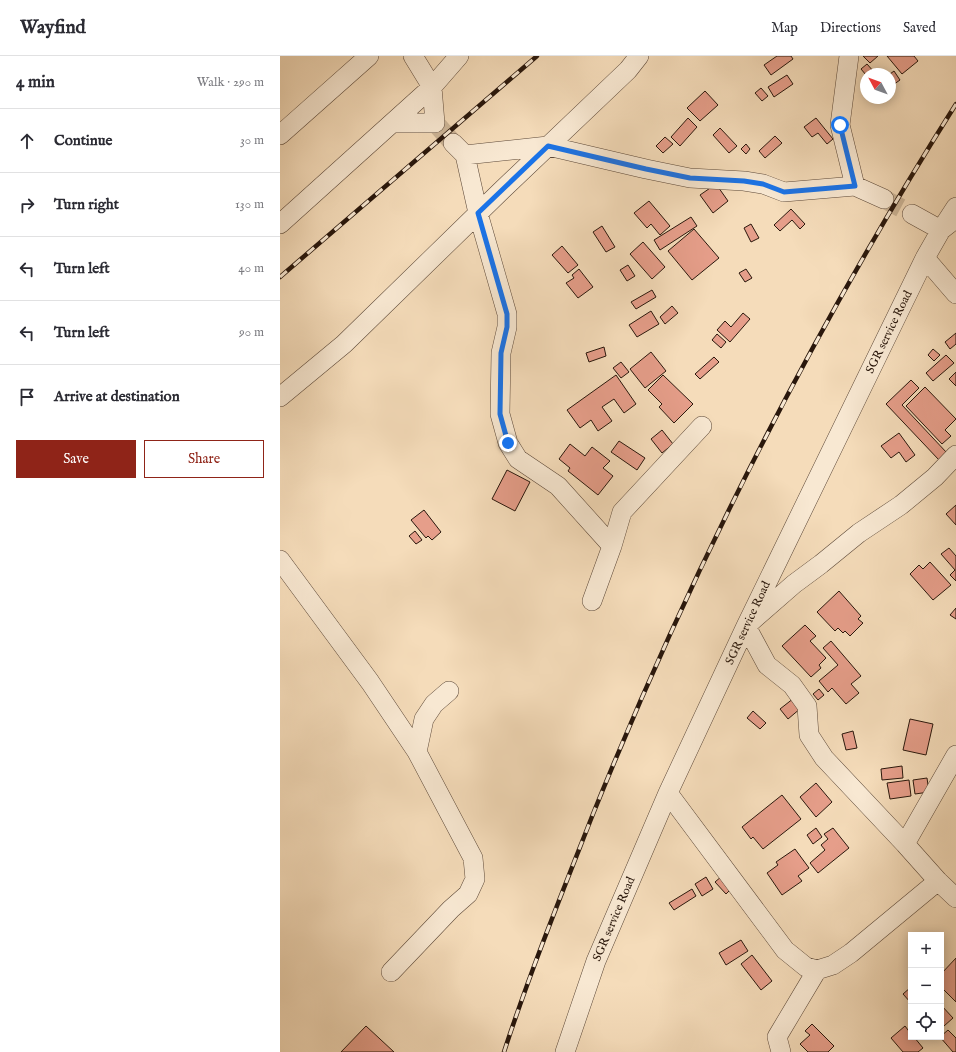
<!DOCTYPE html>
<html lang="en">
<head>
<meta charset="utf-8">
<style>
	body { margin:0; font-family:"IM FELL English",serif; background:#f2f2f3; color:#2b2b33 }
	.controls { position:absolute; right:12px; bottom:12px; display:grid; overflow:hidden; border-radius:0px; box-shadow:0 2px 10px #0003 }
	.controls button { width:36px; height:36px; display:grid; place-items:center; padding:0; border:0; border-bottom:1px solid #e1e1e2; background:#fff; color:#2b2b33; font:20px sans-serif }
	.compass { position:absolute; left:580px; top:12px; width:36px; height:36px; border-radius:50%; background:#fff; box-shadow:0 2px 10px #0003; rotate:311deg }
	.stop { position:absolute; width:12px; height:12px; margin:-9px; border:3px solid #1a73e8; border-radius:50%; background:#fff }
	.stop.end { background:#1a73e8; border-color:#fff; box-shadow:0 1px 4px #0008 }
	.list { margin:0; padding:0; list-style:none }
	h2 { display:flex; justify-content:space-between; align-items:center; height:52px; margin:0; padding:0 16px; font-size:17px }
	h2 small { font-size:13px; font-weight:400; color:#7c7c81 }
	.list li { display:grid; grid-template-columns:26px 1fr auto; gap:12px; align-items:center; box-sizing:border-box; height:64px; padding:0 16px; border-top:1px solid #e1e1e2 }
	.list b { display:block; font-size:15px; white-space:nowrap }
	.list em { font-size:13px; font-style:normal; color:#7c7c81 }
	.actions { display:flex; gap:8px; padding:12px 16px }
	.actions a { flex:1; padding:9px 0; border:1px solid #8f2418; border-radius:0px; text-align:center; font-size:14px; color:#8f2418 }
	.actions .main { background:#8f2418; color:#fff }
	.icon { flex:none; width:22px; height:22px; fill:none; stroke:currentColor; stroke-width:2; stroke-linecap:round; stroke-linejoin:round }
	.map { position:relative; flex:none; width:676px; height:996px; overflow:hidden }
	header { display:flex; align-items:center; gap:24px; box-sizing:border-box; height:56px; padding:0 20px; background:#fff; border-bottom:1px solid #e1e1e2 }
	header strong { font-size:19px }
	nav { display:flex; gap:22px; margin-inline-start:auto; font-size:14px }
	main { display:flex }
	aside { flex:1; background:#fff }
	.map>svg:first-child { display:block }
	.building { fill:#e69e8a; stroke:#29170c }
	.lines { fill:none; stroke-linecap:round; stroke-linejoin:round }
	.street-tunnel { stroke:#ccb597; stroke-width:19; stroke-dasharray:19 10; stroke-linecap:butt }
	.street-casing { stroke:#5c4838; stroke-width:20 }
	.street { stroke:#f8e8d2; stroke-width:19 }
	.rail-casing { stroke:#29170c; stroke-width:4.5 }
	.rail { stroke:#f8e8d2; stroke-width:3; stroke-dasharray:9; stroke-linecap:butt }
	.route { stroke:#1a73e8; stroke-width:5 }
	.labels { text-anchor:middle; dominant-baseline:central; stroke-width:3; stroke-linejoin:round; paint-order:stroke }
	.street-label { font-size:12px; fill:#29170c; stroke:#f8e8d2 }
</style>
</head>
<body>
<header>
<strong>Wayfind</strong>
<nav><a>Map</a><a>Directions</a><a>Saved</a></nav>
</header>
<main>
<aside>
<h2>4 min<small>Walk · 290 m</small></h2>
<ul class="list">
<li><svg class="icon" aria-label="ahead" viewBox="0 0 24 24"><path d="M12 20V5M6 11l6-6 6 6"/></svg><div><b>Continue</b></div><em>30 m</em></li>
<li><svg class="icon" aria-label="right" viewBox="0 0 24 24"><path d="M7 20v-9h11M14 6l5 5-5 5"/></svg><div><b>Turn right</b></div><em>130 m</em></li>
<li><svg class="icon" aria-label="left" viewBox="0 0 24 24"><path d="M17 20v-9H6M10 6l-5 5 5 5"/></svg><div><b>Turn left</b></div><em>40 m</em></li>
<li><svg class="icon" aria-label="left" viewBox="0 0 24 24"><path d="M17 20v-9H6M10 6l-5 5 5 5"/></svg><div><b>Turn left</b></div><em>90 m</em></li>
<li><svg class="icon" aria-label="arrive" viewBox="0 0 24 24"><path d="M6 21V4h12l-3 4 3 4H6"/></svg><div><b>Arrive at destination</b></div></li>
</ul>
<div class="actions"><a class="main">Save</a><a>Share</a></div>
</aside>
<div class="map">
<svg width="676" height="996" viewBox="0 0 676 996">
	<rect width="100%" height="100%" fill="#f5dcba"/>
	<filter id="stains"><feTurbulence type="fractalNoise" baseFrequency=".005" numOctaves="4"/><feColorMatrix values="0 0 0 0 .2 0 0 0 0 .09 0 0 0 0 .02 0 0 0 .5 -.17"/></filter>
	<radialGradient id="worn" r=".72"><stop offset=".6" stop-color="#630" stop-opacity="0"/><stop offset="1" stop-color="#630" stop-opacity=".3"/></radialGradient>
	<path class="building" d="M497,0H511L513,3L491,19L484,9Z
		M583,0H598L590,7Z
		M607,0H634L638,5L622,18Z
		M587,8L594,16L586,19L581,13Z
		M614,15L620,24L610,31V18Z
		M507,19L513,28L494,41L488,31Z
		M481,32L488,40L482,45L475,37Z
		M425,35L438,49L420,65L407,52Z
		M408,62L417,71L400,90L391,81Z
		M536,62L553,83L547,88L538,77L532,81L524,71Z
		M440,72L457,90L449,97L433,79Z
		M495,80L502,87L485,102L479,95Z
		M385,81L393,88L383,97L376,90Z
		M466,88L470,93L466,98L461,93Z
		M436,128L448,145L433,157L420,139Z
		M369,145L390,170L380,179L371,168L367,172L354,157Z
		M511,153L525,168L520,173L512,164L500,175L494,169Z
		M411,161L417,170L380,194L374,184Z
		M471,168L479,182L471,186L464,172Z
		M322,170L335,191L326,196L313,176Z
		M414,173L439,202L412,224L388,195Z
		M363,186L385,211L372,223L350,198Z
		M282,190L298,209L288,217L272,199Z
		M348,209L355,220L347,225L340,214Z
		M299,213L313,231L298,242L286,227L294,222L292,219Z
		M466,213L472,222L465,226L459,217Z
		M372,234L376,241L356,253L351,246Z
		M392,250L398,257L385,268L380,261Z
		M371,255L379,268L357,281L349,269Z
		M463,257L470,263L450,286L437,274L445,265L451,271Z
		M676,277V288L670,293L665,286Z
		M437,278L446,286L441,292L432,284Z
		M324,291L326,300L309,306L306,297Z
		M653,293L660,299L654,305L648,299Z
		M371,296L386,315L365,332L350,313Z
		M666,299L674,307L653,325L646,317Z
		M434,301L439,306L420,323L415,318Z
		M341,306L349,316L341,322L333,312Z
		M676,316V330L669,323Z
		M336,319L356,348L344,357L334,343L322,351L332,365L318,375L311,364L300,372L287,354Z
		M383,319L413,348L394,367L379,351L382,348L368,334Z
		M631,324L639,332L622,349L667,397L659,404L606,348Z
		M645,331L676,363L665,374L671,380L662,388L626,350Z
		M382,374L393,388L382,397L371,383Z
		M619,377L635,399L626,406L619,396L611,402L601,390Z
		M339,385L365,402L357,414L331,396Z
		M290,388L305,400L312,391L330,405L323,412L333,420L318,439L288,415L290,412L279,403Z
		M227,414L250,426L235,455L212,443Z
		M676,449V469L666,458Z
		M144,454L161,476L152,484L148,480L146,482L131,464Z
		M135,475L142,484L136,488L129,480Z
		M669,492L676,500V525L670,519L675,514L661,498Z
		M650,506L671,529L653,544L630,518L639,509L643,513Z
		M559,535L581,560L578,563L583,567L570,580L565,575L563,577L558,572L555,575L537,556Z
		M676,552V563L670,559Z
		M525,569L536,580L530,585L546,602L539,609L541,612L531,621L502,590Z
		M551,585L581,620L571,628L579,637L566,648L552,632L548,636L539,625L558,609L543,592Z
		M539,633L544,639L538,644L533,638Z
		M514,642L521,652L508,663L500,653Z
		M473,655L486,667L480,673L467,662Z
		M630,663L653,668L646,699L623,694Z
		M573,675L577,692L566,694L562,678Z
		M622,710L623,722L602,724L601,713Z
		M647,722L649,736L635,738L633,724Z
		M629,724L631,740L610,743L607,727Z
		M536,727L552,746L536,761L520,741Z
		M502,739L521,763L483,793L473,781L471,783L462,771Z
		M536,772L542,781L533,788L527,779Z
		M553,772L569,792L538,817L530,807L545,794L541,789L548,783L544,778Z
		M515,793L529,812L518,820L522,825L502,839L487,817L498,809L496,806Z
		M442,820L452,832L446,838L435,826Z
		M426,821L433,833L422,840L415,828Z
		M412,833L416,840L394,854L389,847Z
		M461,884L468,895L446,909L439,897Z
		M472,899L492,925L481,934L461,908Z
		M676,902V946L661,931V918Z
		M631,931V947L623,938Z
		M661,949L673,962L664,970L661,966Z
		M532,968L554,990L548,996H528L520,988L530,979L525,975Z
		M86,970L114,996H61Z
		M625,970L631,978V981H634L643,992L638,996H623L611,982Z
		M668,974L676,982V996H673L660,981Z"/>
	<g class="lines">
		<path class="street-tunnel" d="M158,70L173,87
			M604,143L632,158"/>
		<g class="street-casing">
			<path id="street" d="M569,0L560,69L575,130
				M113,67H155L152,31L133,0
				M0,79L89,0
				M173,87L185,99L198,157L227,258V271L221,297L220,358L228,387L238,403L278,430L332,490
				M185,99L268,90L366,113L410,122L464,125L483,128L504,136L575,130L604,143
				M632,158L661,174L670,167
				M0,168L152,31L179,0
				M645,202L676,238
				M0,341L64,288L222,134L348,14L359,0
				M676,399L655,421L621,449L579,477L541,508L514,528L466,570L487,609L512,629L527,650L529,679L544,702L625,788L658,825L676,842
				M0,504L90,626L137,696L193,802L195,823L188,838L171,853L111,916
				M312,545L332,490L342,456L422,370
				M137,696L144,663L154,648L169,635
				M388,737L505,894L526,911L537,914L553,909L571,897L658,825
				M625,788L676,699
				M285,996L316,905L388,737L466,570L645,202L661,174L676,151
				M501,996L497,981L537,914"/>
		</g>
		<use href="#street" class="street"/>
		<g class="rail-casing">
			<path id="rail" d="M0,221L257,0
				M224,996C250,916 282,837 313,758C412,513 535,271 676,48"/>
		</g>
		<use href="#rail" class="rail"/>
	</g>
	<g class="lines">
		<path class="route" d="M228,387L220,358L221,297L227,271V258L198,157L268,90L366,113L410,122L464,125L483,128L504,136L575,130L560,69"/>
	</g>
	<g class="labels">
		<g class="street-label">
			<text transform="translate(609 276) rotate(-64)">SGR service Road</text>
			<text transform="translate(468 567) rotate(-65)">SGR service Road</text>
			<text transform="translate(334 863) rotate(-67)">SGR service Road</text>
		</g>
	</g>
	<rect width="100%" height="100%" filter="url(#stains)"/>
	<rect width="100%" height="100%" fill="url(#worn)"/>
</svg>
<div class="controls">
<button>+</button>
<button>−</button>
<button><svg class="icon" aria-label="locate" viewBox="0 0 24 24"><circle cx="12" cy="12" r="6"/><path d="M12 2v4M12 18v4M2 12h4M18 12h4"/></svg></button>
</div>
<svg class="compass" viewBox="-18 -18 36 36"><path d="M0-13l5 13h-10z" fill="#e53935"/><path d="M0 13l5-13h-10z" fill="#7c7c81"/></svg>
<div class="stop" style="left:560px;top:69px"></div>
<div class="stop end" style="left:228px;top:387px"></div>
</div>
</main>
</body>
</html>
